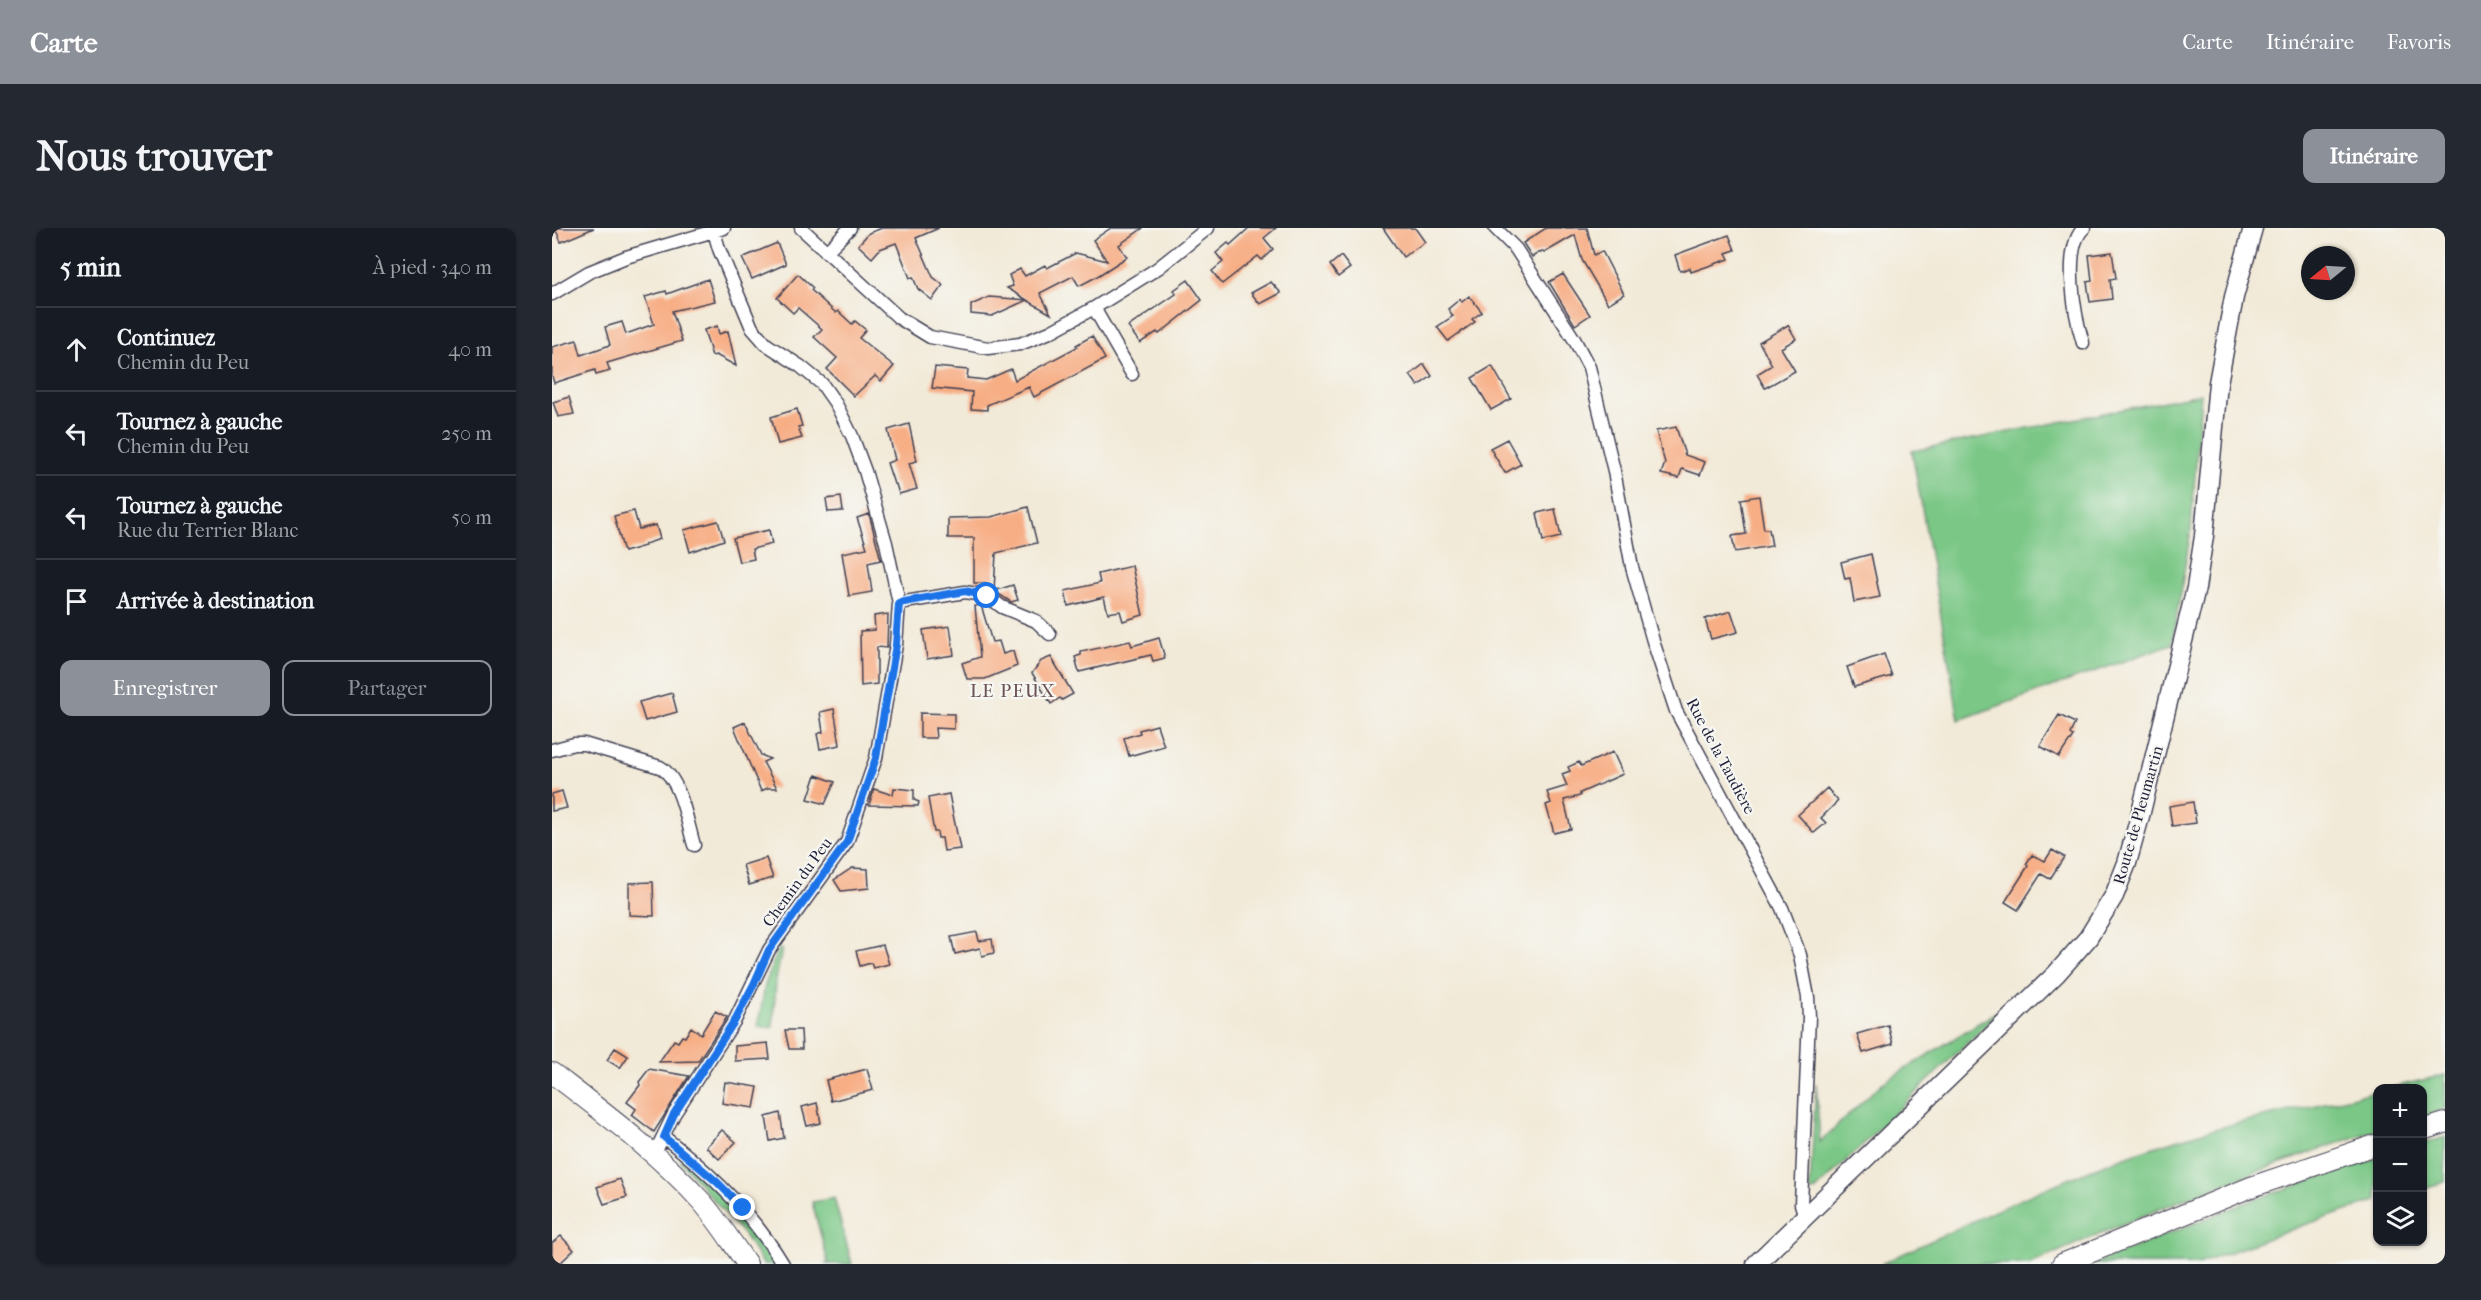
<!DOCTYPE html>
<html lang="fr">
<head>
<meta charset="utf-8">
<style>
	body { margin:0; font-family:"IM FELL French Canon",serif; background:#242831; color:#f1f3f6 }
	.controls { position:absolute; right:18px; bottom:18px; display:grid; overflow:hidden; border-radius:12px; box-shadow:0 2px 4px #0004 }
	.controls button { width:54px; height:54px; display:grid; place-items:center; padding:0; border:0; border-bottom:2px solid #363941; background:#171b24; color:#f1f3f6; font:30px sans-serif }
	.compass { position:absolute; left:1749px; top:18px; width:54px; height:54px; border-radius:50%; background:#171b24; box-shadow:0 2px 4px #0004; rotate:252deg }
	.stop { position:absolute; width:18px; height:18px; margin:-14px; border:4px solid #1a73e8; border-radius:50%; background:#fff }
	.stop.end { background:#1a73e8; border-color:#fff; box-shadow:0 2px 6px #0008 }
	.list { margin:0; padding:0; list-style:none }
	h2 { display:flex; justify-content:space-between; align-items:center; height:78px; margin:0; padding:0 24px; font-size:26px }
	h2 small { font-size:20px; font-weight:400; color:#9ea1a6 }
	.list li { display:grid; grid-template-columns:39px 1fr auto; gap:18px; align-items:center; box-sizing:border-box; height:84px; padding:0 24px; border-top:2px solid #363941 }
	.list b { display:block; font-size:22px; white-space:nowrap }
	.list p { margin:0; font-size:20px; white-space:nowrap; color:#9ea1a6 }
	.list em { font-size:20px; font-style:normal; color:#9ea1a6 }
	.actions { display:flex; gap:12px; padding:18px 24px }
	.actions a { flex:1; padding:14px 0; border:2px solid #8c9099; border-radius:12px; text-align:center; font-size:21px; color:#8c9099 }
	.actions .main { background:#8c9099; color:#fff }
	.icon { flex:none; width:33px; height:33px; fill:none; stroke:currentColor; stroke-width:2; stroke-linecap:round; stroke-linejoin:round }
	.map { position:relative; flex:none; width:1893px; height:1036px; overflow:hidden; border-radius:12px }
	header { display:flex; align-items:center; gap:36px; box-sizing:border-box; height:84px; padding:0 30px; background:#8c9099; color:#fff }
	header strong { font-size:28px }
	nav { display:flex; gap:33px; margin-inline-start:auto; font-size:21px }
	.intro { display:flex; align-items:center; justify-content:space-between; box-sizing:border-box; height:144px; padding:0 36px }
	h1 { margin:0; font-size:42px }
	.button { padding:15px 27px; border-radius:12px; background:#8c9099; color:#fff; font-size:21px; font-weight:700 }
	main { display:flex; gap:36px; padding:0 36px }
	aside { flex:1; background:#171b24; border-radius:12px; box-shadow:0 2px 4px #0004 }
	.map>svg:first-child { display:block }
	.green { fill:#7ac786; stroke:#4e7460; stroke-width:1.5 }
	.building { fill:#f7ae85 }
	.lines { fill:none; stroke-linecap:round; stroke-linejoin:round }
	.minor-casing { stroke:#414053; stroke-width:15 }
	.secondary-casing { stroke:#414053; stroke-width:21 }
	.primary-casing { stroke:#414053; stroke-width:22 }
	.minor { stroke:#fff; stroke-width:12 }
	.secondary { stroke:#fff; stroke-width:18 }
	.primary { stroke:#fff; stroke-width:20 }
	.route { stroke:#1a73e8; stroke-width:8 }
	.labels { text-anchor:middle; dominant-baseline:central; stroke-width:4.5; stroke-linejoin:round; paint-order:stroke }
	.street-label { font-size:16px; fill:#22223b; stroke:#f6f6f2 }
	.neighbourhood-label { font-size:18px; letter-spacing:1.5px; fill:#6d5355; stroke:#f6f6f2 }
</style>
</head>
<body>
<header>
<strong>Carte</strong>
<nav><a>Carte</a><a>Itinéraire</a><a>Favoris</a></nav>
</header>
<div class="intro"><h1>Nous trouver</h1><a class="button">Itinéraire</a></div>
<main>
<aside>
<h2>5 min<small>À pied · 340 m</small></h2>
<ul class="list">
<li><svg class="icon" aria-label="ahead" viewBox="0 0 24 24"><path d="M12 20V5M6 11l6-6 6 6"/></svg><div><b>Continuez</b><p>Chemin du Peu</p></div><em>40 m</em></li>
<li><svg class="icon" aria-label="left" viewBox="0 0 24 24"><path d="M17 20v-9H6M10 6l-5 5 5 5"/></svg><div><b>Tournez à gauche</b><p>Chemin du Peu</p></div><em>250 m</em></li>
<li><svg class="icon" aria-label="left" viewBox="0 0 24 24"><path d="M17 20v-9H6M10 6l-5 5 5 5"/></svg><div><b>Tournez à gauche</b><p>Rue du Terrier Blanc</p></div><em>50 m</em></li>
<li><svg class="icon" aria-label="arrive" viewBox="0 0 24 24"><path d="M6 21V4h12l-3 4 3 4H6"/></svg><div><b>Arrivée à destination</b></div></li>
</ul>
<div class="actions"><a class="main">Enregistrer</a><a>Partager</a></div>
</aside>
<div class="map">
<svg width="1893" height="1036" viewBox="0 0 1893 1036">
	<rect width="100%" height="100%" fill="#f6f6f2"/>
	<filter id="ink" filterUnits="userSpaceOnUse"><feTurbulence type="fractalNoise" baseFrequency=".0167" numOctaves="2"/><feDisplacementMap in="SourceGraphic" scale="12" xChannelSelector="R" yChannelSelector="G"/><feConvolveMatrix kernelMatrix="1 2 1 2 8 2 1 2 1" color-interpolation-filters="sRGB"/></filter>
	<filter id="wash" filterUnits="userSpaceOnUse"><feTurbulence type="fractalNoise" baseFrequency=".008" numOctaves="4" result="noise"/><feDisplacementMap in="SourceGraphic" scale="24" xChannelSelector="R" yChannelSelector="G"/><feGaussianBlur stdDeviation="1.35" result="paint"/><feColorMatrix in="noise" values="0 0 0 0 0 0 0 0 0 0 0 0 0 0 0 0 0 1.4 0 .05"/><feComposite in="paint" operator="in"/></filter>
	<g filter="url(#wash)">
		<rect width="100%" height="100%" fill="#f2ead8"/>
		<path class="green" d="M1649,166L1639,302L1620,416L1407,492L1360,223Z
			M230,721L224,752L221,799H206L213,757L226,722Z
			M1451,780L1263,963L1258,962L1264,855L1268,914L1329,856Z
			M1893,847V881L1871,888L1870,860H1837Z
			M1825,863V902L1768,921L1657,961L1556,1002L1478,1036H1329C1414,997 1499,954 1587,924C1664,897 1746,882 1825,863Z
			M1893,909V954L1871,960V916Z
			M131,930C166,961 200,995 224,1036H211L193,1008L128,933Z
			M1825,930V973L1752,997L1646,1036H1541L1698,973Z
			M282,970L300,1036H273L276,1034L260,974Z"/>
		<g id="blocks">
			<path class="building" d="M3,0H42L9,14Z
				M330,0H387L364,10L381,49L391,57L380,72L366,61L361,49L358,50L344,15L328,21L320,30L306,17L317,5Z
				M559,0H591L567,17L575,29L544,49L527,58L521,48L488,65L499,86L475,72L440,88L419,86V77L437,69L475,72L455,60L461,58L457,47L468,41L473,48L493,37L495,40L524,25L555,33L541,12Z
				M697,0H724L712,10L721,21L710,32L706,28L670,56L660,43L671,34L664,25L676,15L678,17Z
				M831,0H863L873,14L851,29Z
				M994,0H1035L1042,27L1050,23L1072,66L1056,76L1030,32L1023,7L992,25L990,23L980,29L971,15Z
				M1177,7L1183,22L1174,25L1177,31L1139,44L1138,40L1128,43L1123,27Z
				M225,15L234,36L200,51L190,30Z
				M1560,24L1564,50L1558,51L1560,71L1538,74L1535,54L1540,53L1537,27Z
				M789,28L798,40L786,49L778,37Z
				M246,46L261,60L259,62L284,85L286,83L300,96L303,93L314,102L307,110L342,138L329,153L323,148L302,168L275,141L285,130L262,109L270,101L246,80L241,85L225,70Z
				M1011,46L1038,87L1023,97L997,54Z
				M156,51L163,73L120,83L130,113L55,135L58,143L44,147L43,142L2,155L0,148V119L25,112L29,127L58,117L53,99L70,94L74,106L102,96L93,69L114,63L115,66Z
				M636,52L650,72L607,106L605,104L588,115L576,99L624,66L622,62Z
				M719,54L729,65L708,76L699,65Z
				M917,68L930,84L920,91L923,94L896,113L885,99L901,88L896,81L908,71L910,74Z
				M1236,97L1244,111L1229,120L1243,143L1213,160L1205,146L1220,137L1207,114Z
				M165,98L167,106L176,103L184,138L164,127L160,128L152,102Z
				M540,108L553,131L482,169L477,159L435,177V182L419,181L420,164L380,160L383,139L416,142L415,150L434,152L459,141L463,152L525,119L524,117Z
				M872,136L880,148L866,158L858,147Z
				M940,138L959,171L939,182L920,150Z
				M17,169L22,186L6,189L1,174Z
				M245,181L250,198L246,199L250,210L226,216L219,189Z
				M357,196L365,233L357,235L365,261L347,266L344,256H342L335,235L343,232L336,202Z
				M1124,199L1133,227L1153,234L1148,247L1130,241L1127,250L1109,246L1113,235L1104,203Z
				M955,211L969,236L953,245L938,220Z
				M1207,268L1212,301H1217L1220,318L1183,324L1180,308L1194,306L1189,271Z
				M289,269L291,283L276,284L274,271Z
				M476,279L485,315L444,325L442,363L432,355H422V310H396V290L439,289Z
				M1003,281L1009,309L991,313L985,285Z
				M82,283L87,301L104,297L108,311L93,316V318L72,324L62,288Z
				M317,286L329,332L316,335L320,364L297,368L290,325L315,320L305,290Z
				M166,293L172,312L138,324L132,302Z
				M217,302L220,316L200,321L202,331L187,334L181,310Z
				M1319,326L1328,369L1302,374L1298,350L1293,351L1289,334Z
				M580,338L591,387L571,393L568,383L556,385L552,369L516,378L513,363L548,355L546,346Z
				M461,357L466,372L459,374L442,363Z
				M429,377L440,414L447,413L451,426L461,423L465,438L433,451H415L410,435L428,429L423,378Z
				M1179,383L1186,404L1159,411L1153,391Z
				M336,386L335,420L325,419V456L309,458L308,403L323,402L322,388Z
				M398,398L402,427L375,431L371,402Z
				M607,410L613,430L601,433L599,427L527,444L523,429L529,427V424L578,413L580,418Z
				M1332,426L1340,448L1302,459L1295,439Z
				M499,429L521,466L510,472L508,470L499,476L480,445L489,433Z
				M120,465L125,484L93,493L87,474Z
				M282,481L288,517L268,521L265,506L271,504L268,484Z
				M368,485L402,486V501L383,500L384,510H368Z
				M1507,487L1523,495L1518,506L1521,508L1507,529L1488,518Z
				M193,494L209,527L218,531L211,534L225,560H216L209,563L182,499Z
				M605,497L612,518L577,528L572,510L588,505L587,502Z
				M1061,524L1071,546L1028,565V568L1012,572L1019,601L1002,605L994,577L999,575L995,564L1015,558L1010,546L1018,543L1016,539L1027,534L1029,538Z
				M264,547L283,554L273,576L256,571Z
				M342,560L362,562V572L367,574L366,578L317,577L322,561L341,567Z
				M1275,560L1286,573L1269,590L1274,595L1262,605L1246,587Z
				M10,563L15,580L0,583V566Z
				M397,566L408,621L392,623L390,610H386L385,604H382L376,570Z
				M1641,574L1644,595L1620,598L1617,578Z
				M1500,622L1512,629L1498,651L1489,646L1466,682L1453,674L1476,638L1474,636L1480,627L1493,633Z
				M214,630L221,650L197,657L191,637Z
				M300,640L316,641L317,660L289,663L282,652Z
				M101,654L102,688L77,687V655Z
				M425,704L427,713L440,711L442,725L430,728L428,720L403,726L399,709Z
				M331,717L337,736L321,740L319,735L308,738L304,723Z
				M163,783L175,789L146,833L107,834L122,812L126,814L130,808L133,809L139,799L149,806Z
				M1336,797L1341,816L1311,825L1305,806Z
				M233,802H249L250,821H237Z
				M216,815L218,831L183,833V818Z
				M63,820L76,828L68,840L55,832Z
				M97,841L137,848L102,904L80,887L84,881L75,874L88,857L87,854Z
				M315,841L321,862L279,873L274,852Z
				M173,854L206,859L202,880L170,875Z
				M265,875L269,895L255,898L250,879Z
				M228,885L232,910L218,913L214,889Z
				M170,902L184,914L167,931L154,919Z
				M68,951L75,969L52,976L45,959Z
				M9,1008L22,1022L7,1036H0V1015Z"/>
		</g>
	</g>
	<g filter="url(#ink)">
		<use href="#blocks" fill-opacity="0" stroke="#414053" stroke-width="1.5"/>
		<g class="lines">
			<g class="minor-casing">
				<path id="minor" d="M249,0L347,90L378,109L436,120L468,116L498,104L542,80L606,40L656,0
					M943,0L964,21L1022,111L1037,139L1062,243L1080,339L1101,413L1124,483L1230,680L1248,727L1256,769L1257,789L1249,976L1253,989
					M274,24L298,0
					M0,66L37,44L74,29L172,0
					M542,80L580,146
					M1531,115C1523,89 1510,20 1532,0
					M347,375L413,364L435,368L450,379L484,393L498,406
					M0,522L22,516H32L108,539C129,551 135,594 142,617
					M112,909C159,945 200,985 231,1036
					M102,927L122,886L183,792L217,722L295,614L324,530L344,417L347,375L334,315L313,243L300,208L284,176L270,156L248,138L214,116L200,100L167,21L161,0"/>
			</g>
			<g class="secondary-casing">
				<path id="secondary" d="M1204,1036L1504,746L1536,710L1562,668L1575,635L1587,592L1644,360L1652,308L1666,155L1682,69L1701,0"/>
			</g>
			<g class="primary-casing">
				<path id="primary" d="M0,845C52,885 105,924 149,973C166,992 180,1015 195,1036
					M1870,902L1893,895
					M1510,1036L1699,959L1826,916"/>
			</g>
			<use href="#minor" class="minor"/>
			<use href="#secondary" class="secondary"/>
			<use href="#primary" class="primary"/>
		</g>
	</g>
	<g class="lines" filter="url(#ink)">
		<path class="route" d="M191,980L165,954L112,909L122,886L183,792L202,756L217,722L295,614L324,530L344,417L347,375L413,363L435,368"/>
	</g>
	<g class="labels">
		<g class="street-label">
			<text transform="translate(1169 528) rotate(62)">Rue de la Taudière</text>
			<text transform="translate(1586 587) rotate(-74)">Route de Pleumartin</text>
			<text transform="translate(245 654) rotate(-54)">Chemin du Peu</text>
		</g>
		<g class="neighbourhood-label">
			<text x="461" y="463">LE PEUX</text>
		</g>
	</g>
</svg>
<div class="controls">
<button>+</button>
<button>−</button>
<button><svg class="icon" aria-label="layers" viewBox="0 0 24 24"><path d="M12 4l9 5-9 5-9-5zM3 14l9 5 9-5"/></svg></button>
</div>
<svg class="compass" viewBox="-18 -18 36 36"><path d="M0-13l5 13h-10z" fill="#e53935"/><path d="M0 13l5-13h-10z" fill="#9ea1a6"/></svg>
<div class="stop" style="left:435px;top:368px"></div>
<div class="stop end" style="left:191px;top:980px"></div>
</div>
</main>
</body>
</html>
